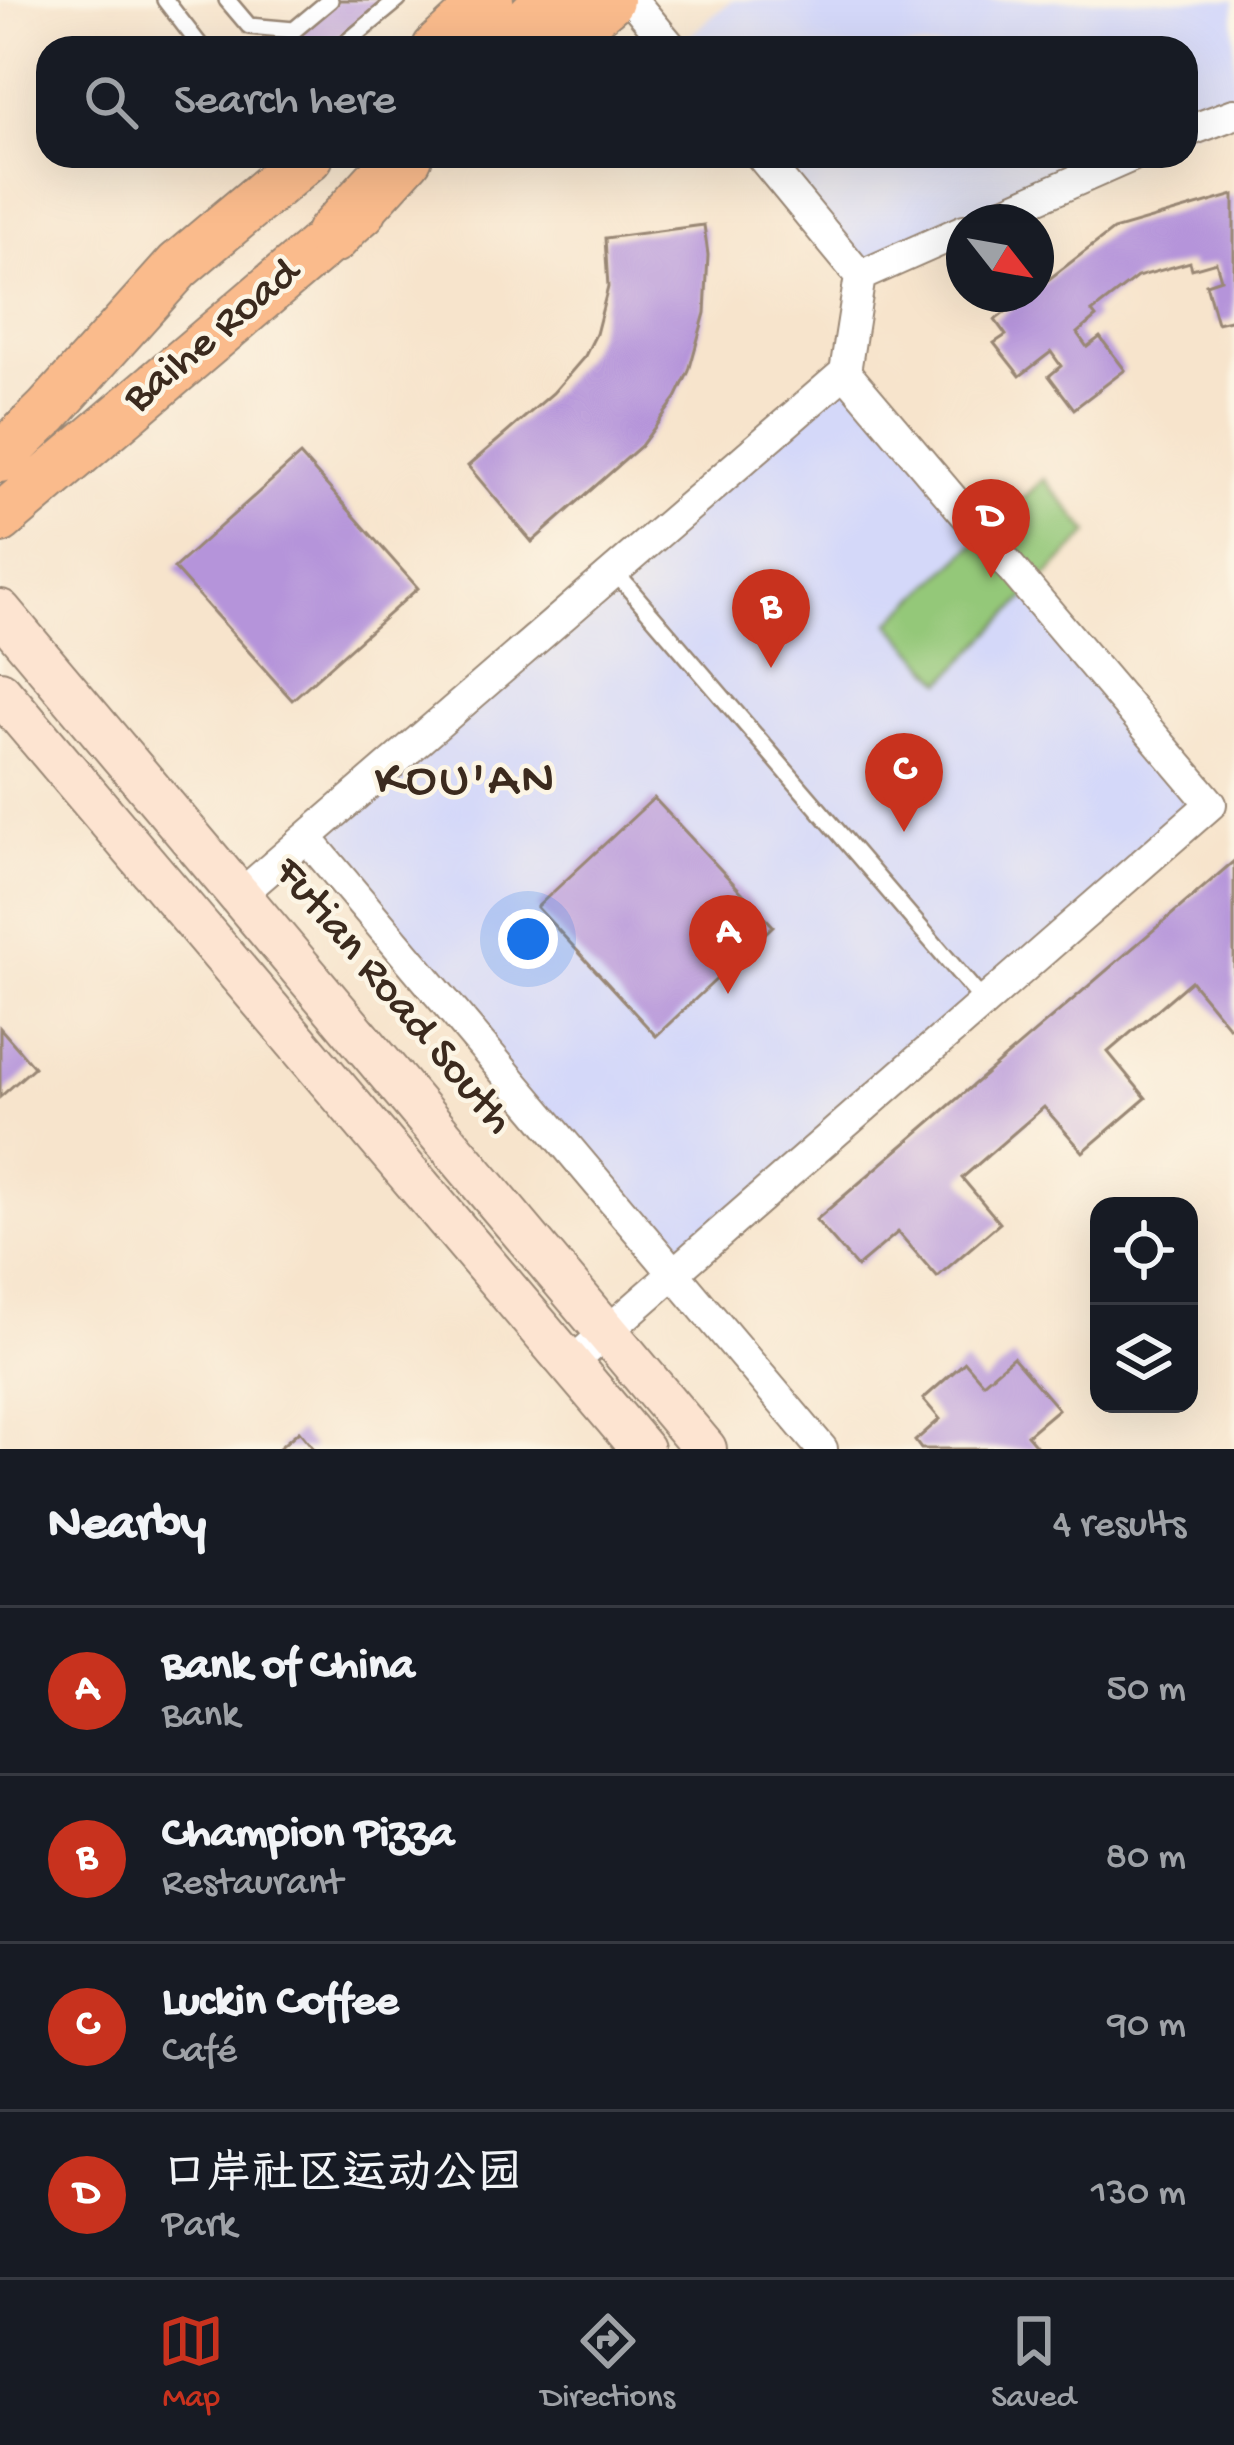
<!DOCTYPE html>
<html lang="en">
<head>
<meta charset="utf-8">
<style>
	body { margin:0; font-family:"Gochi Hand","LXGW WenKai TC",sans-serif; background:#20242c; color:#f1f3f6 }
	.controls { position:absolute; right:36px; bottom:36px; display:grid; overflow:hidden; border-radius:24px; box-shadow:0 12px 48px #0002 }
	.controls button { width:108px; height:108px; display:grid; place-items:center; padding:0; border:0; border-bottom:3px solid #363941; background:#171b24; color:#f1f3f6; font:60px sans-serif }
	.compass { position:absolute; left:946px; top:204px; width:108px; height:108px; border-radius:50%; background:#171b24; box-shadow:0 12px 48px #0002; rotate:121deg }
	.you { position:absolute; left:528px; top:939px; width:42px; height:42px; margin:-30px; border:9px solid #fff; border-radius:50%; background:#1a73e8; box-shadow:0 0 0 18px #1a73e833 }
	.badge { display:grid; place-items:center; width:78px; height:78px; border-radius:50%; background:#c8321e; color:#fff; font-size:39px; font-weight:700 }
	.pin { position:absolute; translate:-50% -99px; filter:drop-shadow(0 3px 6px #0008) }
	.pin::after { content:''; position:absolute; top:63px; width:42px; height:36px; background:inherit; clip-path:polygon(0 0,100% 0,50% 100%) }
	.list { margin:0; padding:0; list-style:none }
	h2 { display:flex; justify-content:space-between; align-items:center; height:156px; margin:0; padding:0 48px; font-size:51px }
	h2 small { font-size:39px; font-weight:400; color:#9ea1a6 }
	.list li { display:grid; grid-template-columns:78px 1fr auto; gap:36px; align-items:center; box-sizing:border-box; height:168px; padding:0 48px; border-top:3px solid #363941 }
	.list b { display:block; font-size:45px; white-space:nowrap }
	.list p { margin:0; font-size:39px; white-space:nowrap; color:#9ea1a6 }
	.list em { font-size:39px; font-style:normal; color:#9ea1a6 }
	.icon { flex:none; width:66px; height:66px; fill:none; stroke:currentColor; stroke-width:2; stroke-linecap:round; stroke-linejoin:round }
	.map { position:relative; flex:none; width:1234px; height:1449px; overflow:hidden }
	.search { position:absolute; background:#171b24; box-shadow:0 12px 48px #0002; left:36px; right:36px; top:36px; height:132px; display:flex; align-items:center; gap:30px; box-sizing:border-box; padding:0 42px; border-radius:36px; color:#9ea1a6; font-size:45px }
	.sheet { height:828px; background:#171b24 }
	nav { display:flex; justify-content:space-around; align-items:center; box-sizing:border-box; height:168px; border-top:3px solid #363941; background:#171b24; font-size:33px; color:#9ea1a6 }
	nav a { display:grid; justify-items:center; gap:6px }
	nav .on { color:#c8321e }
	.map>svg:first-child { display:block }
	.built { fill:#d4d8f9 }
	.green { fill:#94c879; stroke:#68794c; stroke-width:3 }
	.building { fill:#b594da }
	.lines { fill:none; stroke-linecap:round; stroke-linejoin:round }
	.lane-casing { stroke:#998775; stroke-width:20 }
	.street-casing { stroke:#998775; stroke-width:34 }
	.secondary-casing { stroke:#998775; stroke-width:46 }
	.primary-casing { stroke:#998775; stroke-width:52 }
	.highway-casing { stroke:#998775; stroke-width:58 }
	.lane { stroke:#fff; stroke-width:15 }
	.street { stroke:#fff; stroke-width:30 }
	.secondary { stroke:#fde4d1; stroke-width:42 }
	.primary { stroke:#fabb8c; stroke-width:48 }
	.highway { stroke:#fabb8c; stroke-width:54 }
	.labels { text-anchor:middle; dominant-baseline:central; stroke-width:9; stroke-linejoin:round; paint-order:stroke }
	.street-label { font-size:45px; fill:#3b2a1e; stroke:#fcf5e5 }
	.quarter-label { font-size:51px; letter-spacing:3px; fill:#3b2a1e; stroke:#fcf5e5 }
</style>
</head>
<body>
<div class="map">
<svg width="1234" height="1449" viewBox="0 0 1234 1449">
	<rect width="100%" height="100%" fill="#fcf5e5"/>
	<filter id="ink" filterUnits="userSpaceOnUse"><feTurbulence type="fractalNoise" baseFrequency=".00833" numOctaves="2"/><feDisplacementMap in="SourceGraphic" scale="24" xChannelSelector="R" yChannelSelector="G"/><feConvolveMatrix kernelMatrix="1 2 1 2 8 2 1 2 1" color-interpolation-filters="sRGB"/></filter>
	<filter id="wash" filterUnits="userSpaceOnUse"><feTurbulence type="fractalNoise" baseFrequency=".004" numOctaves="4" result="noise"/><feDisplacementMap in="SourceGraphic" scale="48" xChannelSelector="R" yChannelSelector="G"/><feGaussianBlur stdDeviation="2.7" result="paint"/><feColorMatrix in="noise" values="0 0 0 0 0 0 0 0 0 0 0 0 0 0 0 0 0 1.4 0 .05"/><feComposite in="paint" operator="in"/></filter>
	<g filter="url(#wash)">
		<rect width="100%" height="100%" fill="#f7e4cc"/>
		<path class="built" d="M732,0H1234V114L1186,132V48H675Z
			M761,156H1132L860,276Z
			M845,372L1211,804L675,1272L307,838Z"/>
		<path class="green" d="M1044,479L1089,533L943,682L890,623Z"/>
		<g id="blocks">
			<path class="building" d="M336,0H384L327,48H307L295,35Z
				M1234,195V319L1217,323L1206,284L1221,279L1216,262L1192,269L1190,262L1137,277L1092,312L1096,317L1077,333L1087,347L1100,337L1125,370L1074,409L1049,376L1061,366L1051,352L1020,376L994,343L1006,335L995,320L1029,294H1036V289L1113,230Z
				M704,225L708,255L705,313L689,371L676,398L641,446L532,542L468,466L553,393L585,356L596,334L608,287L605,238Z
				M300,455L418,588L292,700L174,568Z
				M654,798L773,926L656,1036L537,907Z
				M1234,861V1023L1229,1027L1191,981L1108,1052L1146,1098L1083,1152L1044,1107L962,1178L1000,1223L937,1277L898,1232L857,1267L816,1220Z
				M0,1028L34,1067L0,1097Z
				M1013,1357L1058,1409L1027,1435L1039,1449H921L915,1441L940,1419L923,1399L965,1362L983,1383Z
				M299,1431L314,1449H278Z"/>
		</g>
	</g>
	<g filter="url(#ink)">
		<use href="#blocks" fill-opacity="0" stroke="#998775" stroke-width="3"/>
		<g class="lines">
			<g class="lane-casing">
				<path id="lane" d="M165,0L202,48
					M227,0L249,26L294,30L330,0
					M340,48L398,0
					M615,572L984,1002"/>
			</g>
			<g class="street-casing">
				<path id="street" d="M632,0L672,48
					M1186,132L1234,114
					M982,222L1132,156
					M860,276L964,230
					M307,838L822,1449
					M240,895L845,372
					M570,1364L1211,804L845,372L860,276L761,156"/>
			</g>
			<g class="secondary-casing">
				<path id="secondary" d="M0,611L705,1449
					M0,692L642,1449"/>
			</g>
			<g class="primary-casing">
				<path id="primary" d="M437,48L489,0
					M553,48L609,0
					M0,458L48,411L178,266L309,156
					M0,519L362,211"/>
			</g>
			<g class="highway-casing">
				<path id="highway" d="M505,48L552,0
					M332,236L405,156"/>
			</g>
			<use href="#lane" class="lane"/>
			<use href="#street" class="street"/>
			<use href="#secondary" class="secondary"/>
			<use href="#primary" class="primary"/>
			<use href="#highway" class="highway"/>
		</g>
	</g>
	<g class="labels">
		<g class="street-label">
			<text transform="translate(213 337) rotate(-40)">Baihe Road</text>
			<text transform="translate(392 997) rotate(50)">Futian Road South</text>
		</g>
		<g class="quarter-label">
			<text x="466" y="783">KOU'AN</text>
		</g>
	</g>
</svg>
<div class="controls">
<button><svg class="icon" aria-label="locate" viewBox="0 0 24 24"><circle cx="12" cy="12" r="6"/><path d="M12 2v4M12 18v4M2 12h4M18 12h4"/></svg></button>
<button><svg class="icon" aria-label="layers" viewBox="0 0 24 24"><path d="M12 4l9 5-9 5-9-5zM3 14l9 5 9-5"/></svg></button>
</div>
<svg class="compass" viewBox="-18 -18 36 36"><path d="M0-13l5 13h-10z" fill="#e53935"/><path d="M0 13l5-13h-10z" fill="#9ea1a6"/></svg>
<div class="you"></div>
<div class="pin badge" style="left:728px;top:994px">A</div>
<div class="pin badge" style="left:771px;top:668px">B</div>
<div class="pin badge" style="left:904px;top:832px">C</div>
<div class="pin badge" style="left:991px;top:578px">D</div>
<div class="search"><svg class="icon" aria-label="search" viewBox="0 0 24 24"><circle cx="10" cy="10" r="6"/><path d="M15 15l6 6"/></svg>Search here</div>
</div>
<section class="sheet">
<h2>Nearby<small>4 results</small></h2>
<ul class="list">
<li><span class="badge">A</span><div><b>Bank of China</b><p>Bank</p></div><em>50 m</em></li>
<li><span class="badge">B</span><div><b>Champion Pizza</b><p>Restaurant</p></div><em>80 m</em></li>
<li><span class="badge">C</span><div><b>Luckin Coffee</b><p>Café</p></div><em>90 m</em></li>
<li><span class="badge">D</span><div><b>口岸社区运动公园</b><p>Park</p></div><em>130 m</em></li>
</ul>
</section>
<nav>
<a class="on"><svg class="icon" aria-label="map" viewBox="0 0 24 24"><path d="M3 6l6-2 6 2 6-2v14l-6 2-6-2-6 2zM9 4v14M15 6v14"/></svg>Map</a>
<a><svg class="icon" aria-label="directions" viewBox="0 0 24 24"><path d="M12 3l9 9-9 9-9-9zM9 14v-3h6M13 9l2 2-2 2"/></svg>Directions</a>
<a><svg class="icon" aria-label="saved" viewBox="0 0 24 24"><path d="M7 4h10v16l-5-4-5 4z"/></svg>Saved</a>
</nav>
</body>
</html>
